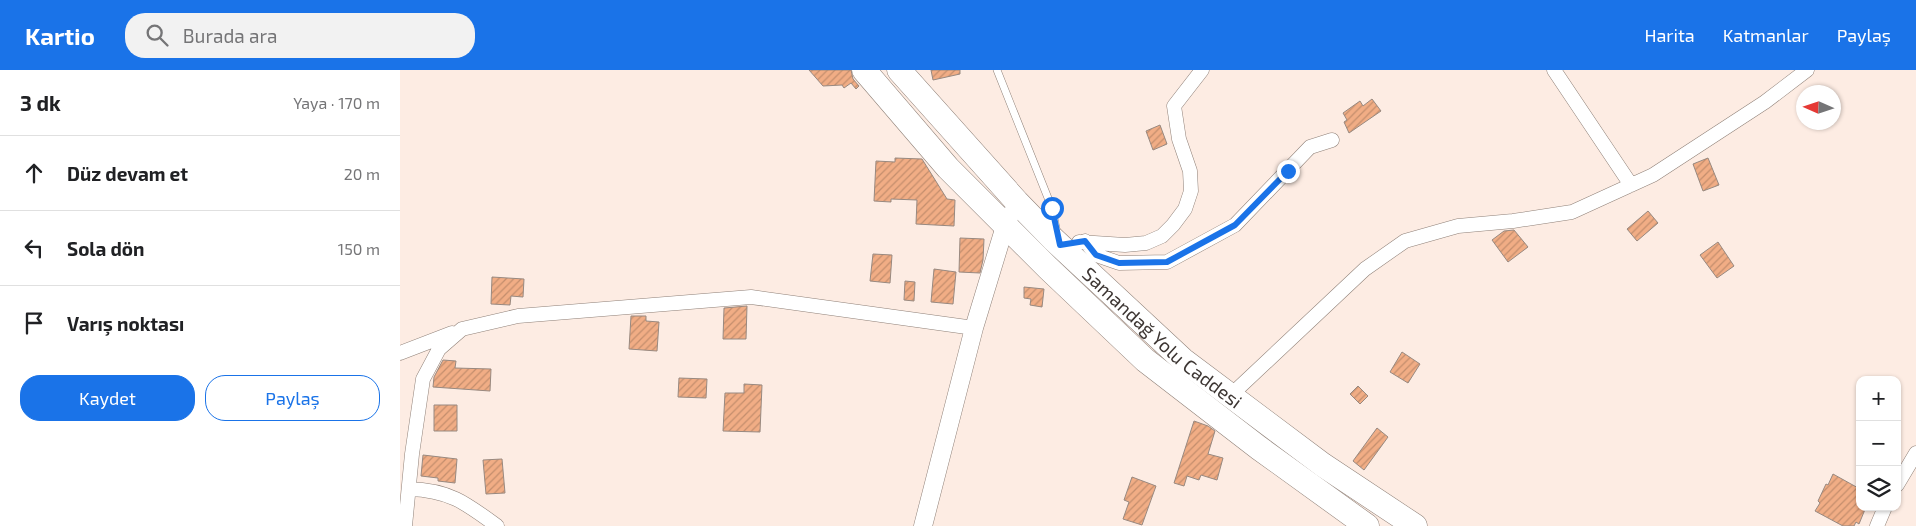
<!DOCTYPE html>
<html lang="tr">
<head>
<meta charset="utf-8">
<style>
	body { margin:0; font-family:"Exo 2",sans-serif; background:#f2f2f2; color:#202124 }
	.controls { position:absolute; right:15px; bottom:15px; display:grid; overflow:hidden; border-radius:10px; box-shadow:0 1px 4px #0004 }
	.controls button { width:45px; height:45px; display:grid; place-items:center; padding:0; border:0; border-bottom:1px solid #e0e0e0; background:#fff; color:#202124; font:25px sans-serif }
	.compass { position:absolute; left:1396px; top:15px; width:45px; height:45px; border-radius:50%; background:#fff; box-shadow:0 1px 4px #0004; rotate:273deg }
	.stop { position:absolute; width:15px; height:15px; margin:-11px; border:4px solid #1a73e8; border-radius:50%; background:#fff }
	.stop.end { background:#1a73e8; border-color:#fff; box-shadow:0 1px 5px #0008 }
	.list { margin:0; padding:0; list-style:none }
	h2 { display:flex; justify-content:space-between; align-items:center; height:65px; margin:0; padding:0 20px; font-size:21px }
	h2 small { font-size:16px; font-weight:400; color:#757577 }
	.list li { display:grid; grid-template-columns:32px 1fr auto; gap:15px; align-items:center; box-sizing:border-box; height:75px; padding:0 20px; border-top:1px solid #e0e0e0 }
	.list b { display:block; font-size:19px; white-space:nowrap }
	.list em { font-size:16px; font-style:normal; color:#757577 }
	.actions { display:flex; gap:10px; padding:15px 20px }
	.actions a { flex:1; padding:11px 0; border:1px solid #1a73e8; border-radius:20px; text-align:center; font-size:18px; color:#1a73e8 }
	.actions .main { background:#1a73e8; color:#fff }
	.icon { flex:none; width:28px; height:28px; fill:none; stroke:currentColor; stroke-width:2; stroke-linecap:round; stroke-linejoin:round }
	.map { position:relative; flex:none; width:1516px; height:456px; overflow:hidden }
	header { display:flex; align-items:center; gap:30px; box-sizing:border-box; height:70px; padding:0 25px; background:#1a73e8; color:#fff }
	header strong { font-size:24px }
	nav { display:flex; gap:28px; margin-inline-start:auto; font-size:18px }
	.search { width:350px; height:45px; background:#f2f2f2; display:flex; align-items:center; gap:12px; box-sizing:border-box; padding:0 18px; border-radius:20px; color:#757577; font-size:19px }
	main { display:flex }
	aside { flex:1; background:#fff }
	.map>svg:first-child { display:block }
	.building { fill:url(#building-hatch); stroke:#988980 }
	.lines { fill:none; stroke-linecap:round; stroke-linejoin:round }
	.service-casing { stroke:#8f8078; stroke-width:8 }
	.minor-casing { stroke:#8f8078; stroke-width:15 }
	.tertiary-casing { stroke:#8f8078; stroke-width:19 }
	.trunk-casing { stroke:#8f8078; stroke-width:25 }
	.service { stroke:#fff; stroke-width:7 }
	.minor { stroke:#fff; stroke-width:14 }
	.tertiary { stroke:#fff; stroke-width:18 }
	.trunk { stroke:#fff; stroke-width:24 }
	.route { stroke:#1a73e8; stroke-width:6 }
	.labels { text-anchor:middle; dominant-baseline:central; stroke-width:4.5; stroke-linejoin:round; paint-order:stroke }
	.street-label { font-size:19px; fill:#3d3633; stroke:#fff }
</style>
</head>
<body>
<header>
<strong>Kartio</strong>
<div class="search"><svg class="icon" aria-label="search" viewBox="0 0 24 24"><circle cx="10" cy="10" r="6"/><path d="M15 15l6 6"/></svg>Burada ara</div>
<nav><a>Harita</a><a>Katmanlar</a><a>Paylaş</a></nav>
</header>
<main>
<aside>
<h2>3 dk<small>Yaya · 170 m</small></h2>
<ul class="list">
<li><svg class="icon" aria-label="ahead" viewBox="0 0 24 24"><path d="M12 20V5M6 11l6-6 6 6"/></svg><div><b>Düz devam et</b></div><em>20 m</em></li>
<li><svg class="icon" aria-label="left" viewBox="0 0 24 24"><path d="M17 20v-9H6M10 6l-5 5 5 5"/></svg><div><b>Sola dön</b></div><em>150 m</em></li>
<li><svg class="icon" aria-label="arrive" viewBox="0 0 24 24"><path d="M6 21V4h12l-3 4 3 4H6"/></svg><div><b>Varış noktası</b></div></li>
</ul>
<div class="actions"><a class="main">Kaydet</a><a>Paylaş</a></div>
</aside>
<div class="map">
<svg width="1516" height="456" viewBox="0 0 1516 456">
	<defs>
		<pattern id="building-hatch" width="6" height="6" patternUnits="userSpaceOnUse" patternTransform="scale(1.25)"><rect width="6" height="6" fill="#f1ad85"/><path d="M-1 1l2-2M0 6l6-6M5 7l2-2" fill="none" stroke="#c48e6d"/></pattern>
	</defs>
	<rect width="100%" height="100%" fill="#fdece3"/>
	<path class="building" d="M409,0H451L453,9L459,16L456,19L451,13L444,18L442,15L423,16Z
		M531,0H560V4L533,10Z
		M972,29L981,41L949,63L944,52L947,50L943,43L960,31L963,36Z
		M760,55L767,74L753,80L746,61Z
		M495,88L522,89L547,129L555,130L554,156L516,154L517,130L491,129V132L474,131L476,91L495,92Z
		M1308,88L1319,115L1303,121L1293,94Z
		M1248,141L1258,153L1237,171L1227,159Z
		M1114,160L1128,177L1108,192L1092,170L1104,161Z
		M560,168L584,169L583,190L580,203L559,202Z
		M1318,172L1334,196L1317,208L1300,185Z
		M473,184L492,185L490,213L470,211Z
		M534,199L556,202L553,234L531,232Z
		M92,207L124,209L123,227L111,226L110,235L91,234Z
		M505,211L515,212L514,231L504,230Z
		M624,217L644,219L642,237L630,235L631,229L624,228Z
		M347,236L346,269H323L324,238Z
		M231,246H246V251L259,252L257,281L229,279Z
		M1002,282L1020,294L1008,313L990,302Z
		M43,290L56,291L55,298L91,299L90,321L33,317L34,307Z
		M279,308L307,309L306,328L278,327Z
		M344,314L362,315L360,362L323,361L325,323H344Z
		M958,316L968,326L960,334L950,324Z
		M34,335H57V361H34Z
		M794,351L808,356L815,361L808,384L823,388L817,410L801,405L799,410L787,406L784,416L774,413Z
		M977,358L988,367L964,400L953,391Z
		M23,385L57,389L55,413L38,411V408L21,406Z
		M102,389L105,423L86,424L83,390Z
		M1433,404L1460,419V437H1466L1459,454L1456,452L1454,456H1443L1415,441L1420,433L1418,431L1426,414L1428,415Z
		M732,407L756,416L742,455L723,449L729,432L724,430Z"/>
	<g class="lines">
		<g class="service-casing">
			<path id="service" d="M597,0L652,138L657,163"/>
		</g>
		<g class="minor-casing">
			<path id="minor" d="M1154,0L1231,115
				M685,171L696,185L719,193L767,192L835,155L910,77L932,70
				M679,172L725,175L746,173L762,166L773,155L785,139L791,121L790,101L779,69L774,36L802,0
				M0,283L52,263
				M830,326L965,199L1005,171L1058,156L1113,151L1172,142L1253,105L1365,32L1407,0
				M1497,415L1516,383
				M9,419C49,420 66,433 97,456
				M5,456L12,384L23,309L39,279L62,259L118,246L351,227L574,258
				M1477,456L1485,437"/>
		</g>
		<g class="tertiary-casing">
			<path id="tertiary" d="M523,456L574,258L605,156L610,145"/>
		</g>
		<g class="trunk-casing">
			<g id="trunk">
				<path d="M464,0L548,98L648,198L745,290L859,378L967,456"/>
				<path id="s1" d="M499,0L617,132L653,169L783,290L923,395L1015,456"/>
			</g>
		</g>
		<use href="#service" class="service"/>
		<use href="#minor" class="minor"/>
		<use href="#tertiary" class="tertiary"/>
		<use href="#trunk" class="trunk"/>
	</g>
	<g class="lines">
		<path class="route" d="M652,138L660,175L685,171L696,185L719,193L767,192L835,155L888,101"/>
	</g>
	<g class="labels">
		<g class="street-label">
			<text stroke="none"><textPath href="#s1" startOffset="376">Samandağ Yolu Caddesi</textPath></text>
		</g>
	</g>
</svg>
<div class="controls">
<button>+</button>
<button>−</button>
<button><svg class="icon" aria-label="layers" viewBox="0 0 24 24"><path d="M12 4l9 5-9 5-9-5zM3 14l9 5 9-5"/></svg></button>
</div>
<svg class="compass" viewBox="-18 -18 36 36"><path d="M0-13l5 13h-10z" fill="#e53935"/><path d="M0 13l5-13h-10z" fill="#757577"/></svg>
<div class="stop" style="left:652px;top:138px"></div>
<div class="stop end" style="left:888px;top:101px"></div>
</div>
</main>
</body>
</html>
